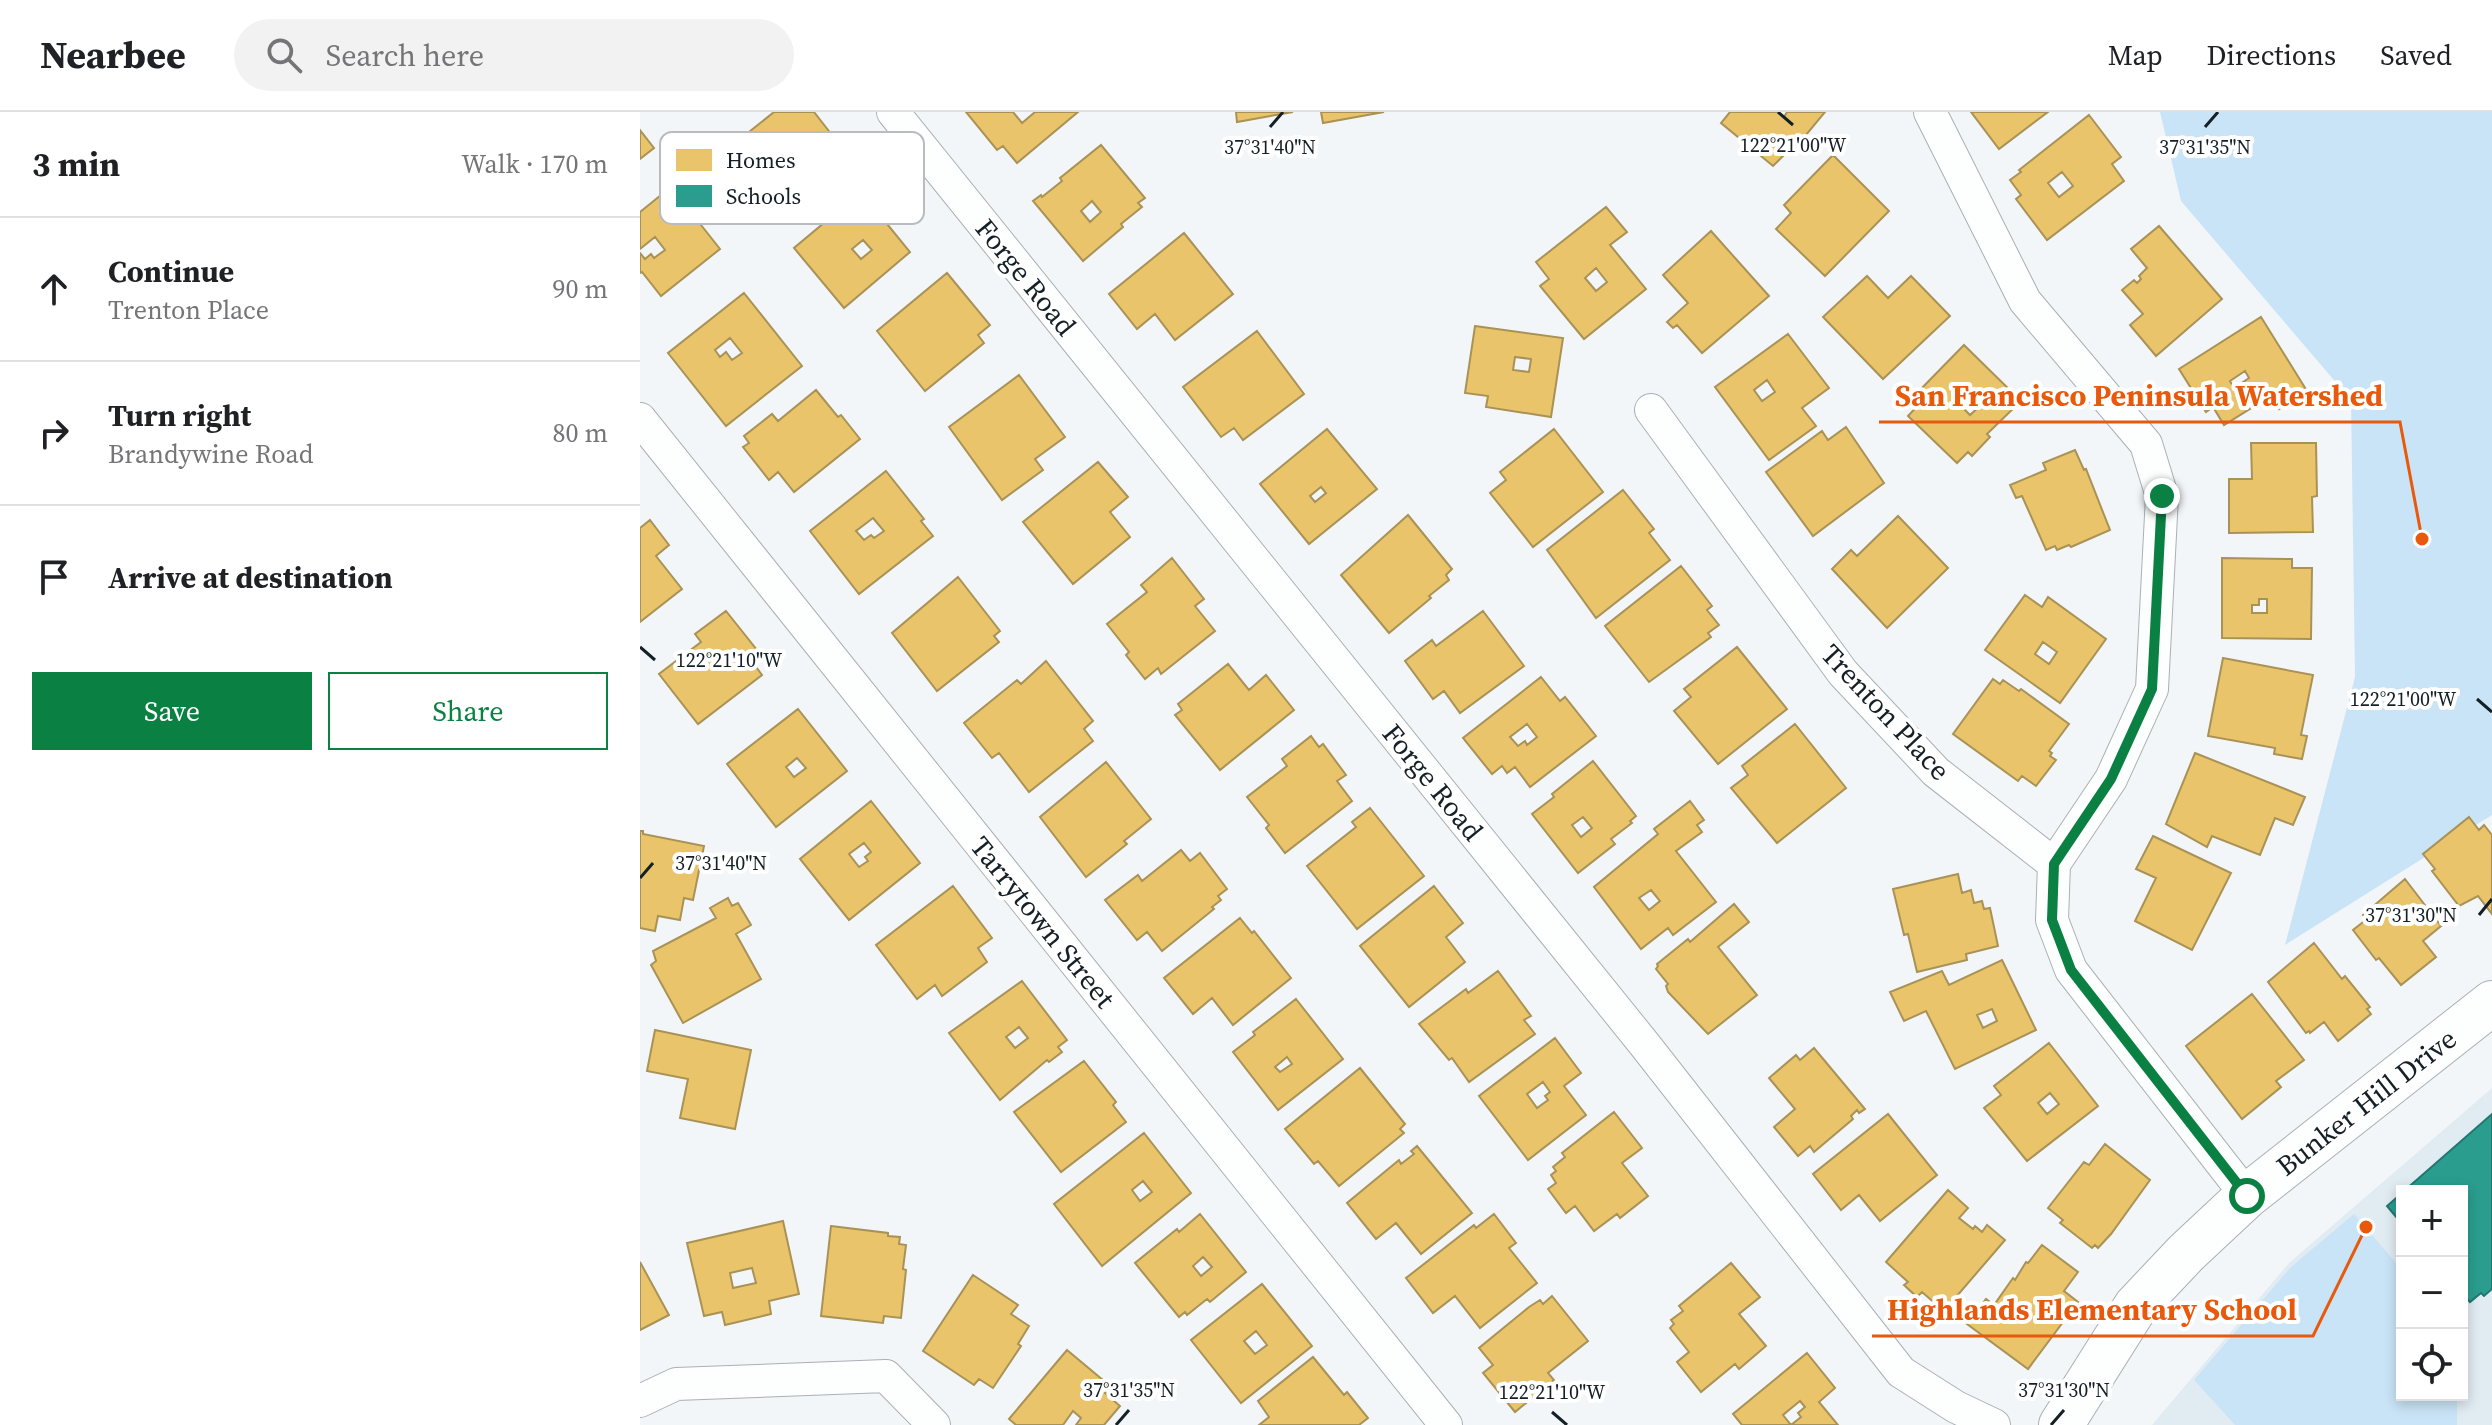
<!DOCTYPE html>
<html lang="en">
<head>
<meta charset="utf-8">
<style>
	body { margin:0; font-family:"Source Serif 4",serif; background:#f2f2f2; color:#202124 }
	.controls { position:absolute; right:24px; bottom:24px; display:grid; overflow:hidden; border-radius:0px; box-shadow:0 4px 12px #0003 }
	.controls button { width:72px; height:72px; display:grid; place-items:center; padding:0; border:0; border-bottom:2px solid #e0e0e0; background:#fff; color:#202124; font:40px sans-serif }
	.stop { position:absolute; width:24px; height:24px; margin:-18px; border:6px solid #0b8043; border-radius:50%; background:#fff }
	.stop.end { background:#0b8043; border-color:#fff; box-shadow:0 2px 8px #0008 }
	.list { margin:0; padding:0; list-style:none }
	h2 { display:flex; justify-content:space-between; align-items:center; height:104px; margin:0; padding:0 32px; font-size:34px }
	h2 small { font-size:26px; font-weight:400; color:#757577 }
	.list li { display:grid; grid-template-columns:52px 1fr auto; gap:24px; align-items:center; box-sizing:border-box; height:144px; padding:0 32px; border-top:2px solid #e0e0e0 }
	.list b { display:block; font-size:30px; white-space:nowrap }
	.list p { margin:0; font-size:26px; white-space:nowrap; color:#757577 }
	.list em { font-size:26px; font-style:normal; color:#757577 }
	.actions { display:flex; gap:16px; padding:24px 32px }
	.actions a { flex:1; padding:18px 0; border:2px solid #0b8043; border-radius:0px; text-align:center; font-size:28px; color:#0b8043 }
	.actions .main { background:#0b8043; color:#fff }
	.icon { flex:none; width:44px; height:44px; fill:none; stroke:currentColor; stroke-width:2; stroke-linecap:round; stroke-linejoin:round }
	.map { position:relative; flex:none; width:1852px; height:1313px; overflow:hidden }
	header { display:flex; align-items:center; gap:48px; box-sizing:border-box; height:112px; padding:0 40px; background:#fff; border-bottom:2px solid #e0e0e0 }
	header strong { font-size:38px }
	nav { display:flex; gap:44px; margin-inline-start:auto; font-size:28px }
	.search { width:560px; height:72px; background:#f2f2f2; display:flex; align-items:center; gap:20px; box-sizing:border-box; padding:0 28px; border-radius:44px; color:#757577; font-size:30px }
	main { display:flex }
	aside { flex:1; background:#fff }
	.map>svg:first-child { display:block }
	.built { fill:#e0ebf2; fill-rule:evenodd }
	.green { fill:#c9e4f6 }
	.homes { fill:#e9c46a; stroke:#a99256; stroke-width:2; fill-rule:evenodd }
	.schools { fill:#2a9d8f; stroke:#237770; stroke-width:2 }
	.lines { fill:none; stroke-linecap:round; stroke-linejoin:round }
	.street-casing { stroke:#aab0b5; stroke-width:34 }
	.secondary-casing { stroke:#aab0b5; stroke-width:46 }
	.street { stroke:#fdfefe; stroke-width:32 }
	.secondary { stroke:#fdfefe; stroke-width:44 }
	.route { stroke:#0b8043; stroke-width:10 }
	.ticks { fill:none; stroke:#141f26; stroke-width:3 }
	.labels { text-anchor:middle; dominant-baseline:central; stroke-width:8; stroke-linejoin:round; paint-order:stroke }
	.street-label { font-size:28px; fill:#141f26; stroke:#fff }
	.key { fill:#fff; stroke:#b8bcbe; stroke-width:2 }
	.key-label { font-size:22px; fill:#141f26 }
	.ticks-label { font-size:20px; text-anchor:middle; fill:#141f26; stroke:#fff; stroke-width:8; stroke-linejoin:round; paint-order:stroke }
	.leader { fill:none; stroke:#e8590c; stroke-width:3 }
	.callout-dot { fill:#e8590c; stroke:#fff; stroke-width:3 }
	.callout-label { font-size:30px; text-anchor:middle; font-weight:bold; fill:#e8590c; stroke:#fff; stroke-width:8; stroke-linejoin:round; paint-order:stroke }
</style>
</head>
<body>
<header>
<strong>Nearbee</strong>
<div class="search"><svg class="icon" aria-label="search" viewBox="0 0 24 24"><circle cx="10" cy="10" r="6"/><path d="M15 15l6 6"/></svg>Search here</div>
<nav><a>Map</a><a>Directions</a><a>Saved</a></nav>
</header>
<main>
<aside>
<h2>3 min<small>Walk · 170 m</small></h2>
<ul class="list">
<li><svg class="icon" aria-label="ahead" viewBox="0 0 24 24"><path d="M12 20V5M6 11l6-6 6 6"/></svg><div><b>Continue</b><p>Trenton Place</p></div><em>90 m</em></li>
<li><svg class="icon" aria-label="right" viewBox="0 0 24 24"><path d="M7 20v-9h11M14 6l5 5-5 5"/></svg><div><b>Turn right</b><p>Brandywine Road</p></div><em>80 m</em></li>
<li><svg class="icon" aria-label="arrive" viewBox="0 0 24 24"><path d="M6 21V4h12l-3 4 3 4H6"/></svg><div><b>Arrive at destination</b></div></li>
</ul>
<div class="actions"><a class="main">Save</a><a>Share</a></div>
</aside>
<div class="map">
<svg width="1852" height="1313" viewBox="0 0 1852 1313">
	<rect width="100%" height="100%" fill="#f3f6f9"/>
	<path class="built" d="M1852,976V1313H1512L1649,1151ZM1762,1079H1822V1283H1762Z"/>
	<path class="green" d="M1520,0H1852V703L1645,833L1715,565L1711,288L1541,89Z
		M1714,1102L1762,1158V1283H1817V1313H1595L1554,1268L1651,1155Z"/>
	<path class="homes" d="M134,0H174L206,41L130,98L84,40ZM163,30L170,38L156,49L150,41Z
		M326,0H373L382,11L395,0H438L377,51L363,34L357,38Z
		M596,0H653L597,10Z
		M681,0H744L683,11Z
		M1090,0H1138L1144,5L1147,0H1185L1156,35L1154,33L1133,54L1081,11Z
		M1331,0H1408L1359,37Z
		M1449,3L1481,45L1472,52L1484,69L1407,128L1376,87L1381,83L1370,68L1381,60L1379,58ZM1422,60L1433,74L1419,85L1408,71Z
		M0,18L14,36L0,47Z
		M461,33L505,86L498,91L502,95L481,112L483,115L443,149L393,89L401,83L402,85L422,69L420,66ZM452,89L461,100L450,110L441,99Z
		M1193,43L1249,99L1185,164L1136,117L1151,101L1144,93Z
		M31,75L80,137L21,184L2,160L0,161V141L5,147L11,142L14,146L25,138L15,125L0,137V100Z
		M221,80L270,140L204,196L154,136ZM223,128L232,138L221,147L212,137Z
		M966,95L987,120L970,133L1006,177L944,227L900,174L909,167L896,150ZM956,156L967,170L956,179L945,166Z
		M1519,114L1582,187L1516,244L1490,213L1503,202L1482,178L1494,168L1497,171L1501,167L1499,164L1507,156L1491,137Z
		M1071,119L1129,184L1062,241L1037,213L1033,216L1027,210L1048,191L1023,163Z
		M544,121L593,182L535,228L515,202L497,217L469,182Z
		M307,161L350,213L338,223L344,231L285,279L237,219Z
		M1227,164L1248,186L1271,164L1310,204L1243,267L1183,205Z
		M104,181L162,254L86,314L28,241ZM90,226L102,241L92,248L86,240L80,245L75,238Z
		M1621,205L1667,279L1639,297L1631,284L1584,313L1573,295L1566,300L1539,257ZM1605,259L1609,266L1594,276L1590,269Z
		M835,214L923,226L911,305L846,295L848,284L825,281ZM875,245L891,247L889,260L873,258Z
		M617,219L664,282L603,328L594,316L581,325L543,275Z
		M1148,222L1189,276L1162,296L1176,314L1129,348L1075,275ZM1127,268L1135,280L1122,289L1114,278Z
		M1324,233L1381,289L1347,322L1350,325L1332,344L1328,340L1317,351L1268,304L1283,288L1276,282ZM1333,283L1342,292L1330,303L1321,294Z
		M379,263L425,325L395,347L403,358L362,388L309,315Z
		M176,278L198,305L201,303L220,327L154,380L138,360L129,368L103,335L109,331L104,324L132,302L138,309Z
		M1206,315L1244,371L1173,424L1126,360L1182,319L1188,328Z
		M687,317L737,377L669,432L620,372ZM681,375L686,381L675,390L670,384Z
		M914,317L963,380L893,435L850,381L866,368L860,360Z
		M1611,331H1676L1677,384L1672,385L1673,420L1589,421V367H1612Z
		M1435,338L1444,358L1446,357L1470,418L1431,435L1429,433L1417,438L1415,434L1406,438L1382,384L1376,386L1370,373L1406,358L1403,351Z
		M458,350L488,385L470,400L490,425L433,472L383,410Z
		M246,359L284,407L281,409L293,424L219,482L170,419ZM233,406L244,419L234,426L231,423L224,428L216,419Z
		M983,378L1014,417L1009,421L1030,448L956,506L907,438Z
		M768,403L812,457L806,463L809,468L789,484L791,486L749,521L701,463Z
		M1258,404L1308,456L1247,516L1192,457L1211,438L1217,444Z
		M10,408L29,433L16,444L42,477L0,510V416Z
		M532,446L564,487L555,494L575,519L521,562L518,556L505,567L486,543L489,540L467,512L507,480L501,473Z
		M1582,446L1652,447V456H1672L1671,527L1582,526ZM1619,487H1627V501H1612V493H1619Z
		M1041,454L1072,494L1067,498L1079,513L1068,521L1071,525L1009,570L965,514Z
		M318,465L360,519L354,524L359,530L297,579L252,521Z
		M1385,483L1402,495L1408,485L1466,527L1420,591L1345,538ZM1403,530L1417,540L1409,552L1395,542Z
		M86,499L117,538L108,544L122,563L58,612L19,562L61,530L55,522Z
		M843,499L884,554L820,601L804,579L793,587L765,549L792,528L796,534Z
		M1097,535L1147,597L1078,652L1034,599L1051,585L1044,577Z
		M1583,546L1673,563L1661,623L1667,624L1662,647L1634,642L1635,636L1568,624Z
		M406,549L453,609L444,617L453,629L389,680L359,641L352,646L324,611L377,568L381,572Z
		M588,552L609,578L626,563L654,598L580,658L535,603L542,598L538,592Z
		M901,565L920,589L925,585L956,624L890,675L875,655L867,661L862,654L852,662L823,626ZM887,612L897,625L887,633L885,629L878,634L870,625Z
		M1353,567L1360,572L1363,568L1379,579L1381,577L1429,612L1409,639L1412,641L1410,644L1416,648L1396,674L1382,664L1378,669L1313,622Z
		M158,597L207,659L136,715L87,652ZM157,646L166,656L154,665L146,655Z
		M1155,612L1206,676L1137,731L1091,676L1108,663L1102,654Z
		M671,624L679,635L683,632L706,663L697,669L712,689L645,741L626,716L629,713L607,685L647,654L642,647Z
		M1555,641L1665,685L1653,713L1635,706L1620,743L1572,724L1567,735L1526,712Z
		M953,649L996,704L990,709L992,711L971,727L975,732L938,761L892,702L914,685L912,682ZM943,705L952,716L941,725L932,713Z
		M466,650L511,707L484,729L487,732L446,765L400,705Z
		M231,689L280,751L209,808L160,747ZM224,731L231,740L225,745L228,749L219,755L209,742Z
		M1050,689L1064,708L1057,713L1062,720L1036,739L1076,790L1033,823L1028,816L1001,837L954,775L1018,722L1014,717ZM1011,778L1020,789L1009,798L999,786Z
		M730,696L784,764L717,817L667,754L716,715L712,710Z
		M1829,705L1839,718L1844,713L1852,723V802L1838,784L1819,794L1792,759L1795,757L1783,742Z
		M0,719H3V722L64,734L53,788L44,786L40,808L18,804L15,819L0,816Z
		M1513,724L1591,761L1552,838L1495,809L1516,766L1496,757Z
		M541,738L550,749L560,741L587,777L578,784L581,788L572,795L574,797L522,839L507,820L497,828L465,788L498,763L502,769Z
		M1318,762L1322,781L1331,778L1334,791L1342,789L1344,797L1350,796L1358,834L1326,842L1327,848L1277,860L1268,822L1264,823L1253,777Z
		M1765,767L1801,814L1783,829L1796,845L1761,873L1739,846L1736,848L1713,818L1727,807L1723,803Z
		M313,774L352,826L338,836L347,850L302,884L295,873L277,887L236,833Z
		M794,774L823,811L806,825L825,850L769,895L720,834Z
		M88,786L92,794L98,791L111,813L96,822L121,867L43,911L11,853L16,849L13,839L76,806L70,796Z
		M1094,792L1109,810L1078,835L1117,883L1068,922L1028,880L1026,874L1028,872L1016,857L1018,854L1017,852L1048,827L1050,830Z
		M600,806L612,821L614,819L651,866L593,913L572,886L553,902L524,866Z
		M1674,831L1702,867L1705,864L1730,895L1727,897L1731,902L1698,929L1684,910L1670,921L1669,919L1666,921L1628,870Z
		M1362,848L1396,918L1315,957L1286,899L1264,909L1250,880L1302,859L1309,873ZM1352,897L1357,909L1343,916L1337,903Z
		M858,859L891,904L884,908L895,922L829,970L812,946L809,948L779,912L826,877L828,881Z
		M382,869L427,928L418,935L422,940L409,950L407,948L360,988L309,921ZM379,915L388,926L375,936L366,925Z
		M1612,882L1664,948L1636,969L1641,975L1602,1007L1546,934Z
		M656,887L703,947L638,998L593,940L615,923L613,920ZM647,945L652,952L640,960L635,955Z
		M15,918L111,938L95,1017L40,1006L48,967L7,959Z
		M915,926L941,961L924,974L946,1003L888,1048L839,984ZM903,970L910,980L905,984L908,988L897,996L887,982Z
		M1409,931L1458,994L1387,1049L1344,996L1361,983L1354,974ZM1410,981L1419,992L1407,1002L1398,991Z
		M1174,936L1225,997L1219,1001L1217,998L1211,1004L1213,1007L1174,1040L1170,1034L1158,1044L1134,1015L1155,997L1129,966L1156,943L1160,948Z
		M444,949L476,990L473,993L486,1010L421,1060L374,1000Z
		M720,956L765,1012L760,1017L764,1021L699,1074L678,1049L674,1052L645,1017Z
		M974,1000L1002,1036L982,1051L1008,1084L980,1106L977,1102L954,1119L935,1094L926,1101L908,1077L916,1071L911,1063L916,1059L913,1055L925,1045L922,1041Z
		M1248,1002L1297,1063L1240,1109L1219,1083L1201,1098L1173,1062Z
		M504,1021L551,1081L462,1154L414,1092ZM503,1069L512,1080L500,1089L492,1078Z
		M1465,1032L1510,1068L1471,1122L1458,1136L1455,1133L1452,1136L1420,1111L1423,1108L1408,1096L1444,1050L1449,1053Z
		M777,1034L832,1101L781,1142L756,1111L736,1127L707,1091L759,1048L761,1052L774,1042L771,1039Z
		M1308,1078L1328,1096L1319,1106L1333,1117L1335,1114L1342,1120L1347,1113L1365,1128L1304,1199L1282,1180L1277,1185L1264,1173L1268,1170L1246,1150Z
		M560,1102L606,1160L570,1190L567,1187L547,1203L545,1200L539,1205L495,1151L537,1117L539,1120ZM563,1145L572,1155L561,1164L553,1154Z
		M854,1102L876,1131L869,1136L897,1171L840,1216L815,1184L793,1201L766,1166L834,1113L836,1116Z
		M143,1109L159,1182L129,1189L131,1202L85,1213L82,1200L64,1204L47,1131ZM112,1156L116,1171L93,1176L90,1161Z
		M191,1114L248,1121V1124L260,1125L259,1132L266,1133L263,1157L266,1158L261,1206L244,1204L243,1211L181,1204Z
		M1402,1133L1438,1160L1424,1179L1438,1190L1388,1257L1327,1212L1346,1187L1354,1193L1373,1166L1375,1168L1386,1150L1388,1151Z
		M0,1150L29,1203L0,1218Z
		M1091,1151L1120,1185L1099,1202L1126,1234L1099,1257L1095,1252L1061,1280L1037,1250L1049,1240L1030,1216L1034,1212L1031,1208L1043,1199L1039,1194Z
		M333,1163L378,1193L371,1202L389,1214L378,1232L381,1234L353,1276L339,1267L334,1273L283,1239Z
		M622,1172L672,1234L601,1291L551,1228ZM616,1219L627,1233L615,1242L604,1229Z
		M912,1184L948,1229L908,1261L914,1268L875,1300L843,1261L853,1253L839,1236L889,1195L900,1188L903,1192Z
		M427,1238L470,1274L465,1281L480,1294L464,1313H436L441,1306L433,1299L423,1313H376L369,1307Z
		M1167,1241L1195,1276L1179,1290L1198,1313H1151L1161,1305L1158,1301L1165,1295L1160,1289L1143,1303L1151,1313H1102L1093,1302Z
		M673,1245L704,1283L707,1280L728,1306L719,1313H619L629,1305L618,1289Z"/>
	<path class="schools" d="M1852,1002V1177L1844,1184L1841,1181L1830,1190L1822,1181V1079H1764Z
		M1762,1081V1112L1747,1094Z"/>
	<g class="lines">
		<g class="street-casing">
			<path id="street" d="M253,0L1005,933L1261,1260L1316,1295L1354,1313
				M1290,0L1385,189L1506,332L1522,384L1512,577L1471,667L1414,752
				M1011,298L1203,561L1296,660L1414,752L1412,808L1431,858L1607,1084
				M0,307L806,1313
				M0,1289L36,1272L246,1264L294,1313"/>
		</g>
		<g class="secondary-casing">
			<path id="secondary" d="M1421,1313L1496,1194L1546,1141L1607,1084L1852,891"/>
		</g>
		<use href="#street" class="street"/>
		<use href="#secondary" class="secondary"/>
	</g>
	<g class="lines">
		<path class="route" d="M1522,384L1512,577L1471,667L1414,752L1412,808L1431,858L1607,1084"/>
	</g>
	<path class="ticks" d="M1138,0L1153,13M630,15L643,0M1565,15L1578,0M0,535L15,548M1837,587L1852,600M0,766L13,751M1839,803L1852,787M912,1300L927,1313M476,1313L489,1298M1411,1313L1424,1298"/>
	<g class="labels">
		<g class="street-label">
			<text transform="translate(386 165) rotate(51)">Forge Road</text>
			<text transform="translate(1246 600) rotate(47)">Trenton Place</text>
			<text transform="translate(793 670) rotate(51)">Forge Road</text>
			<text transform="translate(403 810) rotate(51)">Tarrytown Street</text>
			<text transform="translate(1726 990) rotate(-38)">Bunker Hill Drive</text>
		</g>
	</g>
	<rect x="20" y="20" width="264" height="92" rx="12" class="key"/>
	<rect x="36" y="37" width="36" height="22" fill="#e9c46a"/>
	<rect x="36" y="73" width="36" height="22" fill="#2a9d8f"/>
	<g class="key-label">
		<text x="86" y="56">Homes</text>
		<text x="86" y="92">Schools</text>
	</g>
	<g class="ticks-label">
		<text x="1153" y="40">122°21'00"W</text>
		<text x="630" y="42">37°31'40"N</text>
		<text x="1565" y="42">37°31'35"N</text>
		<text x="89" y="555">122°21'10"W</text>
		<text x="1763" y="594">122°21'00"W</text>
		<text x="81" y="758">37°31'40"N</text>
		<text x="1771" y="810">37°31'30"N</text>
		<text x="489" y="1285">37°31'35"N</text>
		<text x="1424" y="1285">37°31'30"N</text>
		<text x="912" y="1287">122°21'10"W</text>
	</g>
	<path class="leader" d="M1782 427L1760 310H1239M1726 1115L1673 1224H1232"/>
	<g class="callout-dot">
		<circle cx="1782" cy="427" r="8"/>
		<circle cx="1726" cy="1115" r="8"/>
	</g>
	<g class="callout-label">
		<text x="1499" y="294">San Francisco Peninsula Watershed</text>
		<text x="1452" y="1208">Highlands Elementary School</text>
	</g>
</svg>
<div class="controls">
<button>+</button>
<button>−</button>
<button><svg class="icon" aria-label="locate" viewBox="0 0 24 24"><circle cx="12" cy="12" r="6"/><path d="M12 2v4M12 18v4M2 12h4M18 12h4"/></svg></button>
</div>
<div class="stop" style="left:1607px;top:1084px"></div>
<div class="stop end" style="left:1522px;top:384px"></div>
</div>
</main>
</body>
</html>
